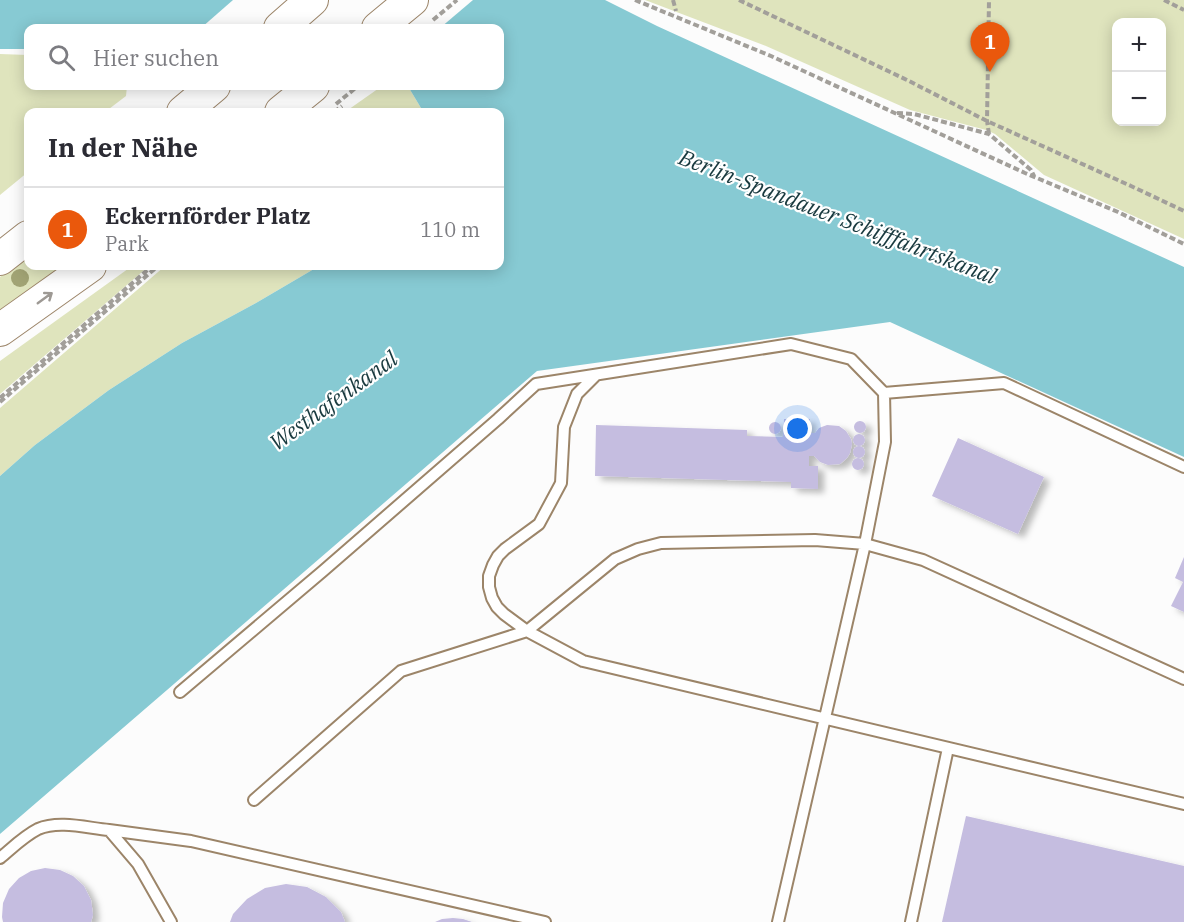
<!DOCTYPE html>
<html lang="de">
<head>
<meta charset="utf-8">
<style>
	body { margin:0; font-family:"IBM Plex Serif",serif; background:#f2f2f3; color:#2b2b33 }
	.controls { position:absolute; right:18px; top:18px; display:grid; overflow:hidden; border-radius:12px; box-shadow:0 3px 15px #0003 }
	.controls button { width:54px; height:54px; display:grid; place-items:center; padding:0; border:0; border-bottom:2px solid #e1e1e2; background:#fff; color:#2b2b33; font:30px sans-serif }
	.you { position:absolute; left:798px; top:429px; width:21px; height:21px; margin:-15px; border:4px solid #fff; border-radius:50%; background:#1a73e8; box-shadow:0 0 0 9px #1a73e833 }
	.badge { display:grid; place-items:center; width:39px; height:39px; border-radius:50%; background:#ea580c; color:#fff; font-size:20px; font-weight:700 }
	.pin { position:absolute; translate:-50% -50px; filter:drop-shadow(0 2px 3px #0008) }
	.pin::after { content:''; position:absolute; top:32px; width:21px; height:18px; background:inherit; clip-path:polygon(0 0,100% 0,50% 100%) }
	.list { margin:0; padding:0; list-style:none }
	h2 { display:flex; justify-content:space-between; align-items:center; height:78px; margin:0; padding:0 24px; font-size:26px }
	h2 small { font-size:20px; font-weight:400; color:#7c7c81 }
	.list li { display:grid; grid-template-columns:39px 1fr auto; gap:18px; align-items:center; box-sizing:border-box; height:84px; padding:0 24px; border-top:2px solid #e1e1e2 }
	.list b { display:block; font-size:22px; white-space:nowrap }
	.list p { margin:0; font-size:20px; white-space:nowrap; color:#7c7c81 }
	.list em { font-size:20px; font-style:normal; color:#7c7c81 }
	.icon { flex:none; width:33px; height:33px; fill:none; stroke:currentColor; stroke-width:2; stroke-linecap:round; stroke-linejoin:round }
	.map { position:relative; flex:none; width:1184px; height:922px; overflow:hidden }
	.search { position:absolute; background:#fff; box-shadow:0 3px 15px #0003; left:24px; top:24px; width:480px; height:66px; display:flex; align-items:center; gap:15px; box-sizing:border-box; padding:0 21px; border-radius:12px; color:#7c7c81; font-size:22px }
	.panel { position:absolute; background:#fff; box-shadow:0 3px 15px #0003; left:24px; top:108px; width:480px; height:162px; border-radius:12px }
	.map>svg:first-child { display:block }
	.green { fill:#dfe4bd; fill-rule:evenodd }
	.water { fill:#87cad3 }
	.pier { fill:#fcfcfc }
	.building { fill:#c5bde0; filter:url(#shadow) }
	.lines { fill:none; stroke-linecap:round; stroke-linejoin:round }
	.service-casing { stroke:#9c8569; stroke-width:14 }
	.primary-casing { stroke:#9c8569; stroke-width:34 }
	.path { stroke:#a29f9a; stroke-width:4; stroke-dasharray:6 3; stroke-linecap:butt }
	.service { stroke:#fff; stroke-width:10 }
	.primary { stroke:#fff; stroke-width:32 }
	.tree { fill:#a1a374 }
	.oneway { stroke:#9d9994 }
	.labels { text-anchor:middle; dominant-baseline:central; stroke-width:4.5; stroke-linejoin:round; paint-order:stroke }
	.water-label { font-size:22px; font-style:italic; fill:#193a3f; stroke:#fff }
</style>
</head>
<body>
<div class="map">
<svg width="1184" height="922" viewBox="0 0 1184 922">
	<defs>
		<filter id="shadow"><feDropShadow dx="6" dy="4" stdDeviation="3" flood-color="#0004"/></filter>
	</defs>
	<rect width="100%" height="100%" fill="#fcfcfc"/>
	<path class="green" d="M645,0H1184V239L1044,175L995,134L986,130L910,110L766,46ZM1116,22H1162V122H1116Z
		M0,54L28,55V86H127L126,96L105,112H28V172L0,195Z
		M382,86L409,88L421,108L422,112H345Z
		M28,255V266H63L0,310V277Z
		M132,266H149L0,394V361Z
		M165,266H319L256,303L182,343L109,390L35,445L0,476V408Z"/>
	<path class="water" d="M0,0H605L657,26L1184,267V457L890,322L537,371L0,834V476L35,445L109,390L182,343L256,303L319,266H500V112H422L421,108L409,88L387,86H500V28H28V49H0Z"/>
	<path class="pier" d="M233,0H473L440,28H201Z"/>
	<path class="building" d="M784,419H810V433H815L819,428L827,425L839,426L846,431L851,439L852,444L850,453L847,458L840,464L828,465L820,462L814,456H809V466H818V489L791,488V482L595,476L596,425L747,430V436L783,437Z
		M854 427a6 6 0 1 1 12 0a6 6 0 1 1-12 0Z
		M769 428a6 6 0 1 1 12 0a6 6 0 1 1-12 0Z
		M853 440a6 6 0 1 1 12 0a6 6 0 1 1-12 0Z
		M958,438L1044,477L1018,534L932,496Z
		M853 452a6 6 0 1 1 12 0a6 6 0 1 1-12 0Z
		M852 464a6 6 0 1 1 12 0a6 6 0 1 1-12 0Z
		M1184,557V612L1171,606L1183,582L1175,578Z
		M966,816L1184,866V922H942Z
		M45,868L60,870L73,876L84,886L91,900L93,915L91,922H3L2,917L3,903L9,889L19,878L31,871Z
		M286,884L307,887L326,897L341,912L345,922H230L233,914L247,899L265,888Z
		M453,918L463,919L472,922H435L442,919Z"/>
	<g class="lines">
		<g class="service-casing">
			<path id="service" d="M884,393L1004,383L1184,467
				M527,631L504,614L497,607L492,598L489,587V576L493,565L498,556L505,549L539,524L561,483L564,427L577,394L596,375
				M1184,679L923,560L865,544L815,540L661,543L638,549L615,559L527,631L583,661L1184,804
				M180,692L323,571L498,419L536,384L791,344L851,359L884,393L885,442L865,544L778,922
				M254,800L401,671L527,631
				M109,830L191,841L545,922
				M0,858C12,848 24,836 38,829C59,820 87,828 109,830L138,864L171,922
				M911,922L948,748"/>
		</g>
		<g class="primary-casing">
			<path id="primary" d="M280,28L312,0
				M378,28L412,0
				M183,112L214,86
				M281,112L313,86
				M0,259L28,237
				M0,330L90,266"/>
		</g>
		<path class="path" d="M635,0L771,56L1025,173L1118,212L1184,244
			M673,0L676,11
			M739,0L907,80L987,121L1131,186L1184,211
			M1164,0L1184,10
			M433,20L457,0
			M336,104L358,86
			M334,112L342,106
			M897,113L914,114L989,134L1031,170L1034,176
			M989,134L987,121L989,0
			M0,398L152,266
			M0,402L158,266"/>
		<use href="#service" class="service"/>
		<use href="#primary" class="primary"/>
	</g>
	<circle class="tree" cx="20" cy="278" r="9"/>
	<defs><path id="oneway-shaft" d="M-6 0H5M1.5-3L5.5 0L1.5 3" fill="none" stroke-width="1.6" stroke-linecap="round" stroke-linejoin="round" transform="scale(1.5)"/></defs>
	<use class="oneway" href="#oneway-shaft" transform="translate(45 298) rotate(-36)"/>
	<g class="labels">
		<g class="water-label">
			<text transform="translate(838 216) rotate(21)">Berlin-Spandauer Schifffahrtskanal</text>
			<text transform="translate(333 400) rotate(-36)">Westhafenkanal</text>
		</g>
	</g>
</svg>
<div class="controls">
<button>+</button>
<button>−</button>
</div>
<div class="you"></div>
<div class="pin badge" style="left:990px;top:72px">1</div>
<div class="search"><svg class="icon" aria-label="search" viewBox="0 0 24 24"><circle cx="10" cy="10" r="6"/><path d="M15 15l6 6"/></svg>Hier suchen</div>
<section class="panel">
<h2>In der Nähe<small></small></h2>
<ul class="list">
<li><span class="badge">1</span><div><b>Eckernförder Platz</b><p>Park</p></div><em>110 m</em></li>
</ul>
</section>
</div>
</body>
</html>
